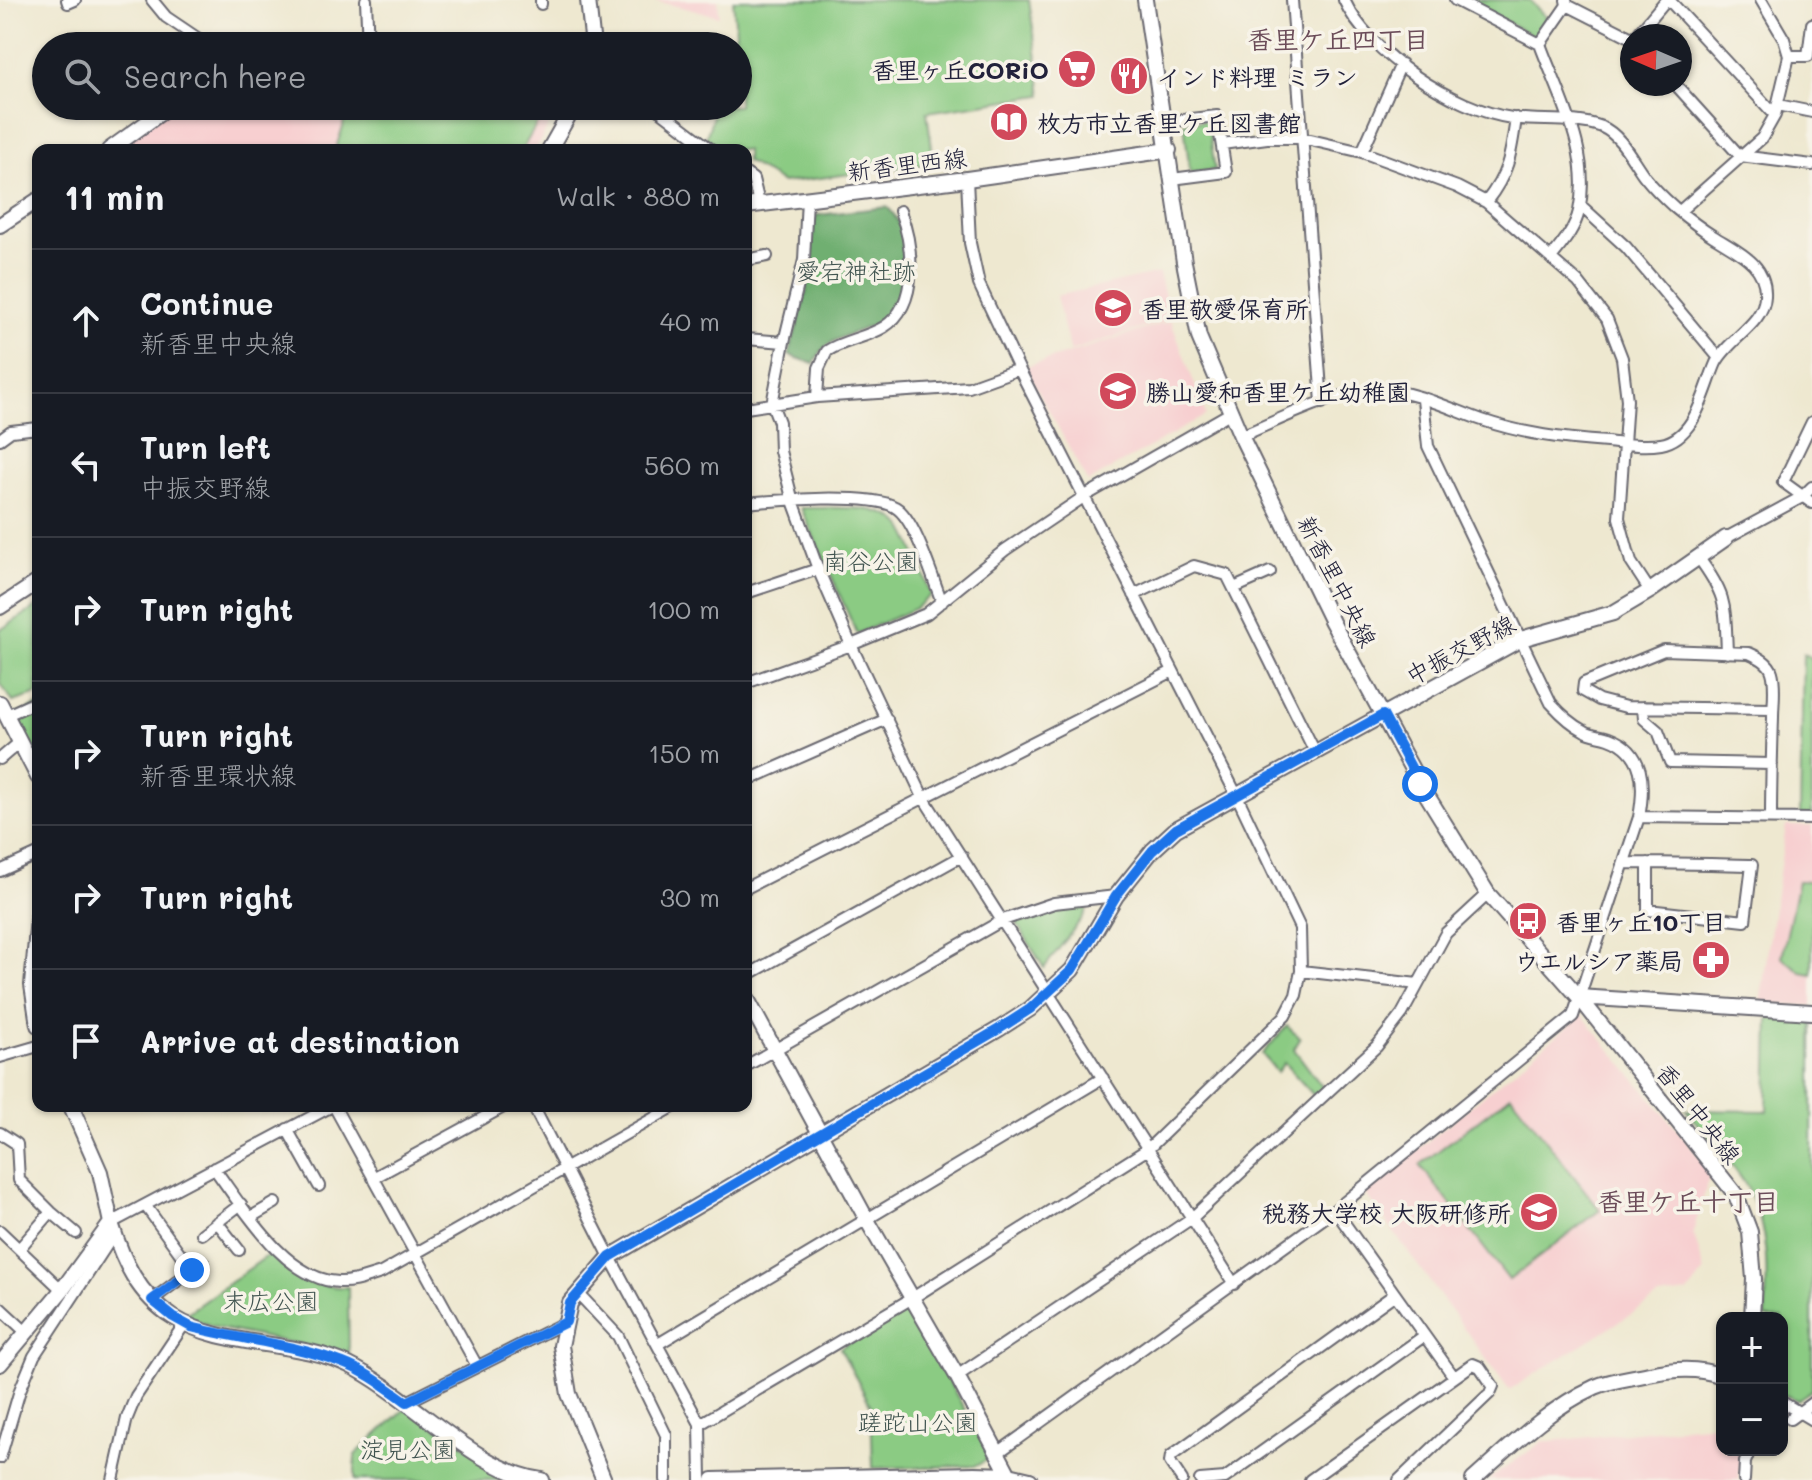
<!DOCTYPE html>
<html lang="en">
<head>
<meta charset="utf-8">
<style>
	body { margin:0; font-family:Mali,"Klee One",sans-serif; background:#20242c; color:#f1f3f6 }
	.controls { position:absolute; right:24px; bottom:24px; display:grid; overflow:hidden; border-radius:16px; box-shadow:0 2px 6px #0004 }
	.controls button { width:72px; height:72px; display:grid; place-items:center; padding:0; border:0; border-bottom:2px solid #363941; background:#171b24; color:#f1f3f6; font:40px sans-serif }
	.compass { position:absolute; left:1620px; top:24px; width:72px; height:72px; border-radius:50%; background:#171b24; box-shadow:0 2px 6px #0004; rotate:272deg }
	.stop { position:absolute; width:24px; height:24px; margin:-18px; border:6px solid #1a73e8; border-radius:50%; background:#fff }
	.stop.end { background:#1a73e8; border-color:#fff; box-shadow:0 2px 8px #0008 }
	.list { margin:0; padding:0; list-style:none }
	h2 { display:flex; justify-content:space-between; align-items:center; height:104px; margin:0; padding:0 32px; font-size:34px }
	h2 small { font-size:26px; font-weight:400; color:#9ea1a6 }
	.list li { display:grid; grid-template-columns:52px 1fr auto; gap:24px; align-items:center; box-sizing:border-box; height:144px; padding:0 32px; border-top:2px solid #363941 }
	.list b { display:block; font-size:30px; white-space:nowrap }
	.list p { margin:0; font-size:26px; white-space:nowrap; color:#9ea1a6 }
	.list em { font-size:26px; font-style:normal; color:#9ea1a6 }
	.icon { flex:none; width:44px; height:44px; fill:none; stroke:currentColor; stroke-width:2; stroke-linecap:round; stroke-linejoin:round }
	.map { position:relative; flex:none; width:1812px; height:1480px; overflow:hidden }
	.search { position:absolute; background:#171b24; box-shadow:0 2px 6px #0004; left:32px; top:32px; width:720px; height:88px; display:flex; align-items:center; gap:20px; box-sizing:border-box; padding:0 28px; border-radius:44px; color:#9ea1a6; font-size:30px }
	.panel { position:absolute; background:#171b24; box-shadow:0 2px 6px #0004; left:32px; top:144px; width:720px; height:968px; border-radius:16px }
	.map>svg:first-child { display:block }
	.built { fill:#f7cfd0 }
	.green { fill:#8bcb83; stroke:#56765f; stroke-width:2 }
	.forest { fill:#70af71; stroke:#496856; stroke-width:2 }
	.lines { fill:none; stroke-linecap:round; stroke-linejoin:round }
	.street-casing { stroke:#69676f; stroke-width:14 }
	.secondary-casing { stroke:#69676f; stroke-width:18 }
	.street { stroke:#fff; stroke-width:10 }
	.secondary { stroke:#fff; stroke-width:14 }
	.route { stroke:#1a73e8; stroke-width:10 }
	.labels { text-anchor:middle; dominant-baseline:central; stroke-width:7; stroke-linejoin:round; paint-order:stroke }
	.poi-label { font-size:24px; font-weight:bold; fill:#22223b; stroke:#f7f3e8; text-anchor:start }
	.street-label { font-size:24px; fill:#22223b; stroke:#f7f3e8 }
	.park-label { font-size:24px; fill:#425551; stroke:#f7f3e8 }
	.neighbourhood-label { font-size:26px; font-weight:bold; fill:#6b4c59; stroke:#f7f3e8 }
</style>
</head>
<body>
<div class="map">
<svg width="1812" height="1480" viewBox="0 0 1812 1480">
	<rect width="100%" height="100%" fill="#f7f3e8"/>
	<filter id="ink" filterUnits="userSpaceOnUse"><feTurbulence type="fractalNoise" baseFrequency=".0125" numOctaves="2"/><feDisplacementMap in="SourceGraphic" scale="16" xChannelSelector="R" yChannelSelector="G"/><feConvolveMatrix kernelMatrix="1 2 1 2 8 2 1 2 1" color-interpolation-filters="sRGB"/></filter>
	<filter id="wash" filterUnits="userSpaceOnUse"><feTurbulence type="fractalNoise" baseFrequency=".006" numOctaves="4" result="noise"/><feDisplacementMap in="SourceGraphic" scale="32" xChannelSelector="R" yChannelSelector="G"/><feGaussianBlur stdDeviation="1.8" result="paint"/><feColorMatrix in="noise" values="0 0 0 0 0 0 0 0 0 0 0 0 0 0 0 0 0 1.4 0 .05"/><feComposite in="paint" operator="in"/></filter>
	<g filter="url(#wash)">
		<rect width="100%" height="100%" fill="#eee8d0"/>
		<path class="built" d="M651,0H718L719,16Z
			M172,106H560L535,150H111Z
			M1159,273L1171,319L1070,351L1056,296Z
			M1171,321L1206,415L1088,482L1025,367Z
			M1786,826H1812V1006L1760,1003Z
			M1582,1015L1711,1171L1693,1232L1705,1271L1688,1293L1659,1297L1509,1390L1365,1193Z
			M1714,1424L1722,1432V1450H1740L1739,1480H1488L1542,1442Z"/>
		<path class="green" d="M733,0H1029L1042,95L927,112L934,163L782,183L746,161V150H727L706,138L716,106H738V46H733L736,32Z
			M1465,0H1529L1549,20L1539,39Z
			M349,106H547L522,150H335L343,127L345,109Z
			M1208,120L1215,170L1190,173L1184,123Z
			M801,508C829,509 884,502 902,526C913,541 924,576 931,595L916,608L857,634Z
			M38,606V694L13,702L0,683V630Z
			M1803,654L1812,658V816L1800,815Z
			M38,705V767L12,717Z
			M1798,881H1812V974L1801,972L1782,957Z
			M1075,904H1083L1087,909L1083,917L1044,968L1016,922Z
			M1769,1018L1812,1021V1390L1797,1400L1782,1394V1318H1765C1768,1274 1769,1229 1748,1189C1735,1165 1703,1132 1686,1110L1767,1111Z
			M1287,1026L1300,1039L1294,1049L1326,1092L1318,1100L1284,1063L1277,1072L1262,1054Z
			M1511,1095L1600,1210L1509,1280L1420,1165Z
			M274,1251C292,1273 318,1289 348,1287L349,1359L312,1347L218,1328L183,1316Z
			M908,1308L991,1457L976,1466L873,1468L871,1406L840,1348Z
			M406,1408L520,1480H355V1455Z"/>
		<path class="forest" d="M887,207C899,217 904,236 905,251C912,352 834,313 814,364L789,355L806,293L810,216Z"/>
	</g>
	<g filter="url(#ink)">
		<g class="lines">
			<g class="street-casing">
				<path id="street" d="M67,0L68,3L75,0
					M152,0L166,17L209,46
					M366,0L368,46
					M541,0V4
					M1292,0L1322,403
					M1455,0L1540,44C1559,96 1592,153 1579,211C1575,229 1562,244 1551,258
					M1669,0L1775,115
					M1761,0L1784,39L1789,56H1808L1812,24
					M1567,5L1632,38
					M1636,36L1666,0
					M1540,44L1567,5L1566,0
					M1675,84L1740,156L1812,165
					M1778,105L1812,112
					M654,106L712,150
					M1165,122L1217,116L1226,172L1172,179
					M1222,144L1267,138H1302L1362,152L1457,187L1486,202L1578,282L1607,319L1622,358L1627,400L1619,518L1631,562L1650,591
					M1362,152L1401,64
					M746,174L753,179L759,203
					M807,198L804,260L784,342L772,404L779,422L780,451L792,498L818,569L851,645L923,797L1234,1284
					M1486,202C1509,173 1511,154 1516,118
					M1580,205L1626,247L1719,358
					M1680,211L1762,138L1775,115L1789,56
					M746,260L767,256
					M746,339L784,342
					M817,397L819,368L827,351C844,340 866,338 884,327C920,304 913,245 900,211
					M746,408L817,397L969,387L1019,369
					M1812,422L1783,482L1812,503
					M1241,436C1285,418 1330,392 1378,391C1412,389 1450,409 1482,420C1523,434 1564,439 1607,442C1624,444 1644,447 1661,444C1696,438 1704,390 1716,363C1728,339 1764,324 1765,296C1767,263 1736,251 1713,236C1700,228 1686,217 1674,207C1664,198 1653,187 1645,177C1632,160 1622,136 1602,127C1574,117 1541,122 1512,118C1454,110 1368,53 1344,0
					M0,439L11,431L38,428
					M746,503C776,500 871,493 895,507C915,518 933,580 942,602
					M1726,538L1802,497L1812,487
					M1698,557C1727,596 1725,604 1727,653
					M1234,588L1270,572
					M746,593L818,569
					M1134,595L1194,566L1227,575L1315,752
					M746,683L851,645L926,614L1005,550L1085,496L1230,413
					M1643,707L1644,719L1658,731L1670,762L1772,764
					M7,715L38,701
					M0,759L21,741
					M746,781L887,719
					M1639,817L1812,819
					M1771,818C1771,784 1772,750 1773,717C1773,703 1776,685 1772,672C1769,662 1758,657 1749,653L1664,650L1584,683L1583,691L1599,700L1626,707L1773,709
					M1624,863C1667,863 1709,864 1752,865L1745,921L1648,910V863
					M0,871L38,854
					M746,888L1173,671
					M1301,971L1418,984
					M746,976L962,856
					M0,1057L38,1046
					M746,1066L1003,920L1054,903L1116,896
					M334,1106L477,1366
					M533,1106L610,1257L700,1424L701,1480
					M287,1129L319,1186
					M0,1133L17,1144L19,1180L51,1212L76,1233
					M214,1168C243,1207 285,1280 339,1282C354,1283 367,1277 381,1273L675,1106
					M373,1178L505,1106
					M145,1205L192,1270
					M1335,1210L1454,1377
					M251,1217L275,1203
					M217,1222L239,1250
					M111,1223L332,1106
					M0,1231L62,1290
					M202,1234L241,1204
					M19,1249L51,1212
					M578,1293L618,1336L666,1435V1480
					M152,1300L203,1262
					M0,1308L27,1333
					M658,1344L1103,1078
					M957,1376L1192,1218L1377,1046L1402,1014L1446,933L1488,894
					M407,1402L566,1322
					M1782,1402L1812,1420
					M1790,1419L1812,1403
					M700,1424L914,1297L1148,1149L1285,1016L1296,995L1301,971L1300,928L1237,796L1019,369L979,284L970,243L967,179
					M999,1452L1335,1210L1573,1016L1639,817C1645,785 1645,751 1609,738C1601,735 1592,735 1585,731C1571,724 1561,714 1551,703L1428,446L1423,400
					M0,1458L20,1390L34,1356L114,1234
					M113,1480L127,1418L136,1396L185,1323
					M1182,1480L1170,1462L1171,1456L1395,1294
					M1200,1480L1225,1478L1424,1336
					M1310,1480L1473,1364L1480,1367L1493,1386L1490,1393L1399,1480
					M1744,1480L1745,1462L1750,1450"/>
			</g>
			<g class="secondary-casing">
				<path id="secondary" d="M588,0L593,46
					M1145,0L1184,262L1199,337L1241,436L1332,622L1420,784L1488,894L1579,997L1736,1195L1750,1232L1754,1279L1752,1318
					M109,150L170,106
					M549,150L574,106
					M746,206L967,179L1169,150
					M0,225L38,200
					M0,607L38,582
					M0,703L38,777
					M38,918L32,985L38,1025
					M746,997L867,1220L957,1376L1009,1475
					M1579,997L1812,1012
					M111,1223C123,1261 138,1295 173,1317C224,1349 295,1339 349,1365C410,1395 476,1472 542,1480
					M0,1364L62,1290L111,1223L100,1172L71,1106
					M604,1480L569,1394L561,1346L570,1303L610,1257L999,1029L1030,1009L1072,970L1116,896L1152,851L1176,829L1521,639L1613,613L1650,591L1726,538
					M713,1480L975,1474L1009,1475L1030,1480
					M1473,1480C1511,1446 1549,1408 1595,1387C1611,1380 1632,1378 1649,1374C1674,1369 1698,1367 1722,1376"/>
			</g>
			<use href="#street" class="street"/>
			<use href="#secondary" class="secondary"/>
		</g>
	</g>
	<g class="lines" filter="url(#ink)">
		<path class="route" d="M192,1270L152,1300L173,1317L191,1327C242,1340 295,1344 343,1363C367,1372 387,1388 407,1402L566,1322L570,1303L610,1257L999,1029L1030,1009L1072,970L1116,896L1152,851L1176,829L1383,715L1420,784"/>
	</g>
	<defs>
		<g id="supermarket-disc" transform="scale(2)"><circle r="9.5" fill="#d1495b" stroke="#f7f3e8"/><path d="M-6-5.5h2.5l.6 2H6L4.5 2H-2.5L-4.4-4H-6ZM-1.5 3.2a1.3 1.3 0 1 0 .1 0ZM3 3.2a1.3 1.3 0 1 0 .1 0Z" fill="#fff"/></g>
		<g id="restaurant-disc" transform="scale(2)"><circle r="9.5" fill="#d1495b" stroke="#f7f3e8"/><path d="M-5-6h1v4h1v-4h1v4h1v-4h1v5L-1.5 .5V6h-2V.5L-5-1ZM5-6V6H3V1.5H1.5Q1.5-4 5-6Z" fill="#fff"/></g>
		<g id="library-disc" transform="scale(2)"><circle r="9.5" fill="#d1495b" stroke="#f7f3e8"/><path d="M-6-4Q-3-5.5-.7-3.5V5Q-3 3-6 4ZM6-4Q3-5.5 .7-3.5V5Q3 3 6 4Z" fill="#fff"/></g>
		<g id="school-disc" transform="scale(2)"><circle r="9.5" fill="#d1495b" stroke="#f7f3e8"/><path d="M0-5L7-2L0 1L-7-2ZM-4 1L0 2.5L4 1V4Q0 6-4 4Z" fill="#fff"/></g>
		<g id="bus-disc" transform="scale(2)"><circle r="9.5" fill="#d1495b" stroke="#f7f3e8"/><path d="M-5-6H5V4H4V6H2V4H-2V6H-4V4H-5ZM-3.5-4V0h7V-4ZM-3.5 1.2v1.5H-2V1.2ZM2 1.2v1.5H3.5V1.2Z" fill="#fff"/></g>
		<g id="pharmacy-disc" transform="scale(2)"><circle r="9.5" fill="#d1495b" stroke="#f7f3e8"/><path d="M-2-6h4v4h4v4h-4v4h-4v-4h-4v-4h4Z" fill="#fff"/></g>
	</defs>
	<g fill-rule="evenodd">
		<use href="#supermarket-disc" x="1077" y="69"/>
		<use href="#restaurant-disc" x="1129" y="76"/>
		<use href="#library-disc" x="1009" y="122"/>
		<use href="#school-disc" x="1113" y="308"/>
		<use href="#school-disc" x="1118" y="391"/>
		<use href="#bus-disc" x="1528" y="921"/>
		<use href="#pharmacy-disc" x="1711" y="960"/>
		<use href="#school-disc" x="1539" y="1212"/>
	</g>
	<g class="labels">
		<g class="poi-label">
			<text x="1049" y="69" text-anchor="end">香里ヶ丘CORiO</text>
			<text x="1157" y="76">インド料理 ミラン</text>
			<text x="1037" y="122">枚方市立香里ケ丘図書館</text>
			<text x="1141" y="308">香里敬愛保育所</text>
			<text x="1146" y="391">勝山愛和香里ケ丘幼稚園</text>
			<text x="1556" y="921">香里ヶ丘10丁目</text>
			<text x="1683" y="960" text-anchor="end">ウエルシア薬局</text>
			<text x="1511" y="1212" text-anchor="end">税務大学校 大阪研修所</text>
		</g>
		<g class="street-label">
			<text transform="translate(907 164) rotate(-7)">新香里西線</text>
			<text transform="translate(1338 581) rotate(63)">新香里中央線</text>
			<text transform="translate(1460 649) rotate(-28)">中振交野線</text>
			<text transform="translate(1699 1113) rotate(52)">香里中央線</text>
		</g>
		<g class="park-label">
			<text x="856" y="270">愛宕神社跡</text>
			<text x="871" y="560">南谷公園</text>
			<text x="271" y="1300">末広公園</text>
			<text x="918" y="1421">蹉跎山公園</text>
			<text x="408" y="1448">淀見公園</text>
		</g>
		<g class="neighbourhood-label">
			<text x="1338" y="39">香里ケ丘四丁目</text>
			<text x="1688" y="1201">香里ケ丘十丁目</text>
		</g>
	</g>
</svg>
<div class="controls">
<button>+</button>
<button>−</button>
</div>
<svg class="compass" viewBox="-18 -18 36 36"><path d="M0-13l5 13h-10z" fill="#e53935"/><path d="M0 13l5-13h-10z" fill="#9ea1a6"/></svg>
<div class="stop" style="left:1420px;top:784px"></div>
<div class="stop end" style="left:192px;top:1270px"></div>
<div class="search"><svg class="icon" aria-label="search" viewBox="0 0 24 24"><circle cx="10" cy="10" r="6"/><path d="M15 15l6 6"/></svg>Search here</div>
<section class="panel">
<h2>11 min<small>Walk · 880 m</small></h2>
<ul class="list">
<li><svg class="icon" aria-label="ahead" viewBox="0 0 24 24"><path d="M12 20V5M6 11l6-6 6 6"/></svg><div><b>Continue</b><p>新香里中央線</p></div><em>40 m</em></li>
<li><svg class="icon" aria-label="left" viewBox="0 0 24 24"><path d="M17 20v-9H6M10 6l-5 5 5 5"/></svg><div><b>Turn left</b><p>中振交野線</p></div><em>560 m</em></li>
<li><svg class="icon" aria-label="right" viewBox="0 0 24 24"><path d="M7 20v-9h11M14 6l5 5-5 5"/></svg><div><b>Turn right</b></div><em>100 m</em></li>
<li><svg class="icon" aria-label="right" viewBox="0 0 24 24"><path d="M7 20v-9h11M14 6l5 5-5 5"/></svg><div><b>Turn right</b><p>新香里環状線</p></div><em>150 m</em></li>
<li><svg class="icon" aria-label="right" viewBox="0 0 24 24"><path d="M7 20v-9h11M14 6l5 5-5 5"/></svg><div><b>Turn right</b></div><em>30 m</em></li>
<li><svg class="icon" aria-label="arrive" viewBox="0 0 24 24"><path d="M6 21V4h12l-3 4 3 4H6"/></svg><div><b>Arrive at destination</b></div></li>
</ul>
</section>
</div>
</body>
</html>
